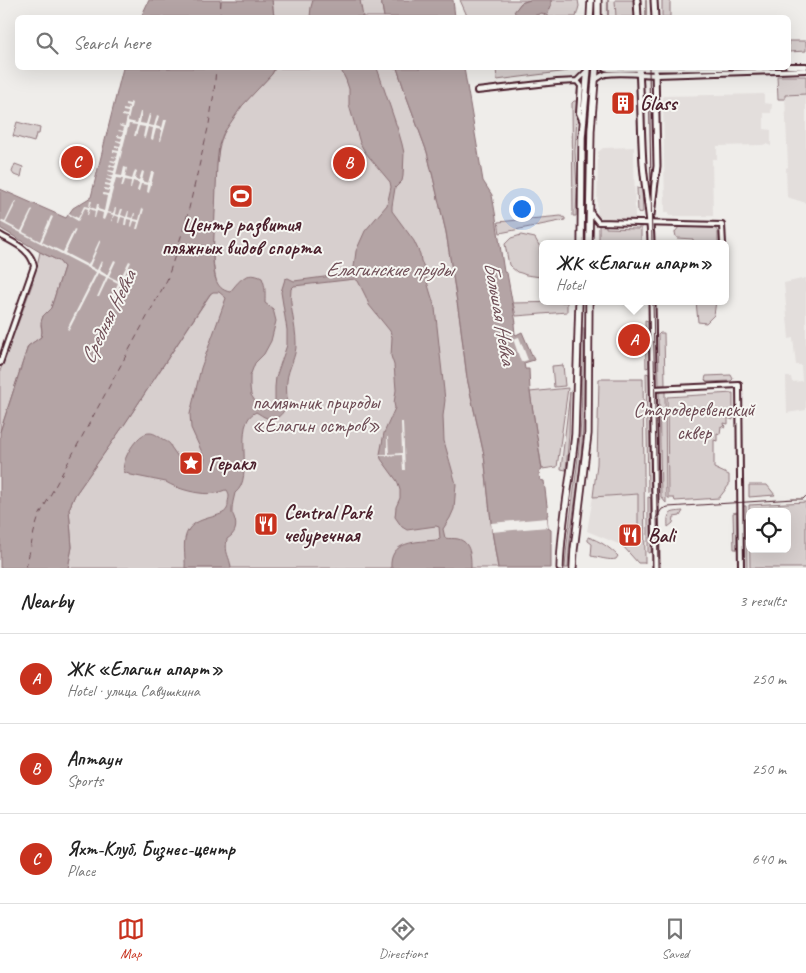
<!DOCTYPE html>
<html lang="en">
<head>
<meta charset="utf-8">
<style>
	body { margin:0; font-family:Caveat,sans-serif; background:#f6f6f6; color:#222 }
	.controls { position:absolute; right:15px; bottom:15px; display:grid; overflow:hidden; border-radius:8px; box-shadow:0 5px 20px #0002 }
	.controls button { width:45px; height:45px; display:grid; place-items:center; padding:0; border:0; border-bottom:1px solid #e0e0e0; background:#fff; color:#222; font:25px sans-serif }
	.you { position:absolute; left:521px; top:208px; width:18px; height:18px; margin:-12px; border:4px solid #fff; border-radius:50%; background:#1a73e8; box-shadow:0 0 0 8px #1a73e833 }
	.badge { display:grid; place-items:center; width:32px; height:32px; border-radius:50%; background:#c8321e; color:#fff; font-size:16px; font-weight:700 }
	.pin { position:absolute; translate:-50% -50%; border:2px solid #fff; box-shadow:0 1px 5px #0006 }
	.popup { position:absolute; left:539px; top:240px; width:190px; height:65px; box-sizing:border-box; display:grid; place-content:center; border-radius:8px; background:#fff; filter:drop-shadow(0 1px 4px #0005); font-size:16px; white-space:nowrap; color:#767676 }
	.popup b { font-size:19px; color:#222 }
	.popup::after { content:''; position:absolute; left:50%; top:100%; margin-left:-10px; border:10px solid transparent; border-top-color:#fff }
	.list { margin:0; padding:0; list-style:none }
	h2 { display:flex; justify-content:space-between; align-items:center; height:65px; margin:0; padding:0 20px; font-size:21px }
	h2 small { font-size:16px; font-weight:400; color:#767676 }
	.list li { display:grid; grid-template-columns:32px 1fr auto; gap:15px; align-items:center; box-sizing:border-box; height:90px; padding:0 20px; border-top:1px solid #e0e0e0 }
	.list b { display:block; font-size:19px; white-space:nowrap }
	.list p { margin:0; font-size:16px; white-space:nowrap; color:#767676 }
	.list em { font-size:16px; font-style:normal; color:#767676 }
	.icon { flex:none; width:28px; height:28px; fill:none; stroke:currentColor; stroke-width:2; stroke-linecap:round; stroke-linejoin:round }
	.map { position:relative; flex:none; width:806px; height:568px; overflow:hidden }
	.search { position:absolute; background:#fff; box-shadow:0 5px 20px #0002; left:15px; right:15px; top:15px; height:55px; display:flex; align-items:center; gap:12px; box-sizing:border-box; padding:0 18px; border-radius:8px; color:#767676; font-size:19px }
	.sheet { height:335px; background:#fff }
	nav { display:flex; justify-content:space-around; align-items:center; box-sizing:border-box; height:70px; border-top:1px solid #e0e0e0; background:#fff; font-size:14px; color:#767676 }
	nav a { display:grid; justify-items:center; gap:2px }
	nav .on { color:#c8321e }
	.map>svg:first-child { display:block }
	.built { fill:#e3dedc }
	.green { fill:#d7cfce; stroke:#90777c; fill-rule:evenodd }
	.water { fill:#b4a4a5; stroke:#8a6f74 }
	.pier { fill:#efedea }
	.lines { fill:none; stroke-linecap:round; stroke-linejoin:round }
	.ferry { stroke:#6f4e56; stroke-width:1; stroke-dasharray:6 5; stroke-linecap:butt }
	.minor-casing { stroke:#4a1f2b; stroke-width:8 }
	.secondary-casing { stroke:#4a1f2b; stroke-width:9 }
	.primary-casing { stroke:#4a1f2b; stroke-width:9 }
	.minor { stroke:#f6f6f2; stroke-width:4 }
	.secondary { stroke:#f6f6f2; stroke-width:5 }
	.primary { stroke:#f6f6f2; stroke-width:5.5 }
	.tram { stroke:#4a1f2b; stroke-width:1 }
	.labels { text-anchor:middle; dominant-baseline:central; stroke-width:4; stroke-linejoin:round; paint-order:stroke }
	.poi-label { font-size:20px; font-weight:bold; fill:#4a1f2b; stroke:#f6f6f2; text-anchor:start }
	.park-label { font-size:20px; fill:#6d4b54; stroke:#f6f6f2 }
	.water-label { font-size:21px; font-style:italic; fill:#6f4e56; stroke:#f6f6f2 }
</style>
</head>
<body>
<div class="map">
<svg width="806" height="568" viewBox="0 0 806 568">
	<rect width="100%" height="100%" fill="#efedea"/>
	<filter id="ink" filterUnits="userSpaceOnUse"><feTurbulence type="fractalNoise" baseFrequency=".02" numOctaves="2"/><feDisplacementMap in="SourceGraphic" scale="10" xChannelSelector="R" yChannelSelector="G"/><feConvolveMatrix kernelMatrix="1 2 1 2 8 2 1 2 1" color-interpolation-filters="sRGB"/></filter>
	<g filter="url(#ink)">
		<path class="built" d="M605,0H615V17H605Z
			M764,94V103L772,104L771,113H764V129L771,130V146L766,144L762,145L717,146V159H712L713,216H669V212H665L663,96Z
			M806,94V203L787,197L786,168L788,167L785,95Z
			M634,147L635,219L602,218L597,217L598,152L603,148Z
			M806,278V410L787,413L786,377H791L792,382L802,381L801,365H796L793,338L789,339L784,283Z
			M644,494L645,542L621,545L587,531L593,497Z"/>
		<path class="green" d="M272,0H381L384,17H274Z
			M460,0H530L521,3L515,11L519,16C535,15 537,17 551,6V0H578L579,6L576,17L468,18Z
			M615,0H634L635,17H616Z
			M662,0H670V17H662Z
			M788,41H806V51L789,52Z
			M275,68H397L406,95L427,152L446,232L460,321L467,378L484,455L492,531L498,568H68L72,547L69,509L75,495L124,425L217,284C210,258 214,231 215,204C216,184 215,151 224,133C235,110 255,92 272,74Z
			M496,68H568V71L497,80Z
			M806,76V94L785,95V99H778L777,76Z
			M574,101H578L575,151L577,189L576,216H573L572,103Z
			M17,122L40,128L39,134H36L34,142L13,136Z
			M15,164L23,167L21,177L14,175L12,172Z
			M637,188L642,189L643,212L638,213Z
			M561,216L565,218V220L500,233L498,222Z
			M599,224H606V228L639,229V225L641,226V244H599Z
			M679,227L715,228L718,232V244H693V239L677,238L676,237L675,232Z
			M521,235L535,238L540,247L541,277L526,275L521,273L517,272L511,267L509,265L505,244L511,238Z
			M40,252L59,261L64,267L51,308L43,316L41,325L42,332L41,337L28,346L0,432V371L15,326H17L33,282L32,281L37,266Z
			M696,301H716L714,315L706,323L698,322Z
			M567,302V312L516,316L513,303Z
			M645,320L648,321L649,367L646,368Z
			M582,328H584C584,370 585,412 581,454C578,492 569,530 568,568H565C568,523 577,480 580,435C583,400 581,364 582,328Z
			M660,333H664L665,385H659L658,335Z
			M563,365L565,386L554,387L552,366Z
			M646,373L649,374L651,491L648,492Z
			M731,375L733,379L731,381L707,382L705,380L706,376Z
			M599,379H643L645,563H638L622,545L623,543L631,545L638,543V494L593,497L597,464Z
			M568,388L557,467L542,469L530,392Z
			M665,390L666,499V503L661,497L659,392Z
			M570,392L569,434L566,470L561,469Z
			M733,393V420L728,418V424L724,423L725,428L721,426L720,434L717,433V441L714,440V468L729,475V485L719,498L675,501L674,498H668L667,397Z
			M749,485H767L775,495L749,497Z
			M648,497L651,498V552L648,553Z
			M806,502V568H750L749,505ZM750,512H787V549H750Z
			M742,506H746L747,568H743Z
			M683,511L680,516L674,517L673,523L668,527C667,513 669,512 683,511Z
			M737,512V549H734L733,513Z
			M588,537C600,541 609,547 618,556L616,559C610,561 598,557 591,556L592,544L588,541Z"/>
		<path class="water" d="M149,0H272L274,17H141Z
			M313,0H360L363,17H310L311,7Z
			M381,0H453L455,17H384Z
			M530,0H551V6L547,16L542,13L533,16H519L514,12L521,3Z
			M123,68H275L272,74L242,106L223,134L219,145L217,164L213,259C214,273 214,289 230,292C239,281 246,270 262,278C266,287 265,294 265,303L273,309L276,321L271,341L264,354L255,363L250,376V387L251,395L257,404C262,406 266,409 271,409L275,407V387L276,377L287,345V330L281,292L285,279L288,278L294,281L347,274L351,272L354,267L356,251L365,231L387,205L391,187L390,182L365,152L360,143L349,105V89L346,80L340,68H377L398,130L402,144L404,153L403,176L402,181L395,188L392,206V211L414,241L420,254L421,261L424,267L428,285L435,308L445,400L443,416L444,441L456,484L454,509L450,518L443,529L445,538C449,539 454,538 458,539C471,542 471,557 471,568H391C389,540 417,542 437,540L440,539L439,527L436,526L407,530L402,527L395,517L396,507L400,498V490L397,481L381,459L380,454L384,433L395,408L394,403L396,390L394,365L391,356L392,337L390,331L369,305L366,297L358,281L355,279L294,286L291,289C289,307 296,325 296,343C297,356 288,368 287,381C286,388 287,394 287,401C286,411 278,422 267,418C263,417 260,414 256,412C231,423 256,478 235,493C234,498 232,504 232,510C232,517 232,511 234,517C238,527 235,534 227,539C224,554 230,556 231,568H185C186,556 181,540 189,529C198,516 223,518 227,509C228,507 228,504 228,502C229,497 230,495 227,490C223,490 221,492 216,493C202,496 177,489 166,482L131,475L124,472C120,462 137,432 150,433C155,433 159,437 164,440C168,443 170,442 171,447L186,468L192,471L198,470L203,465L205,459L191,428L190,414L201,368L226,298L219,292H213L210,294L124,425L75,495L69,509L72,547L68,568H0V432L28,346L41,337L42,332L41,322L43,316L51,308L64,267L59,261L40,252L0,228V189L66,218L73,208L91,197Z
			M397,68H464L483,181L492,195L496,218L504,272L507,273L516,323L514,324L515,334L516,335L522,332L534,360L524,363L525,369H529L530,392L542,470L539,472L540,480L544,481L548,514L547,516L548,528L551,530V568H498L492,531L484,455L467,378L460,321L446,232L427,152L406,95Z"/>
		<path class="pier" d="M130,102L132,103L128,121L137,123L140,112H142L140,123L146,124L149,114H151L148,125L154,126L157,115L159,116L156,126L162,128L164,120H167L161,141H160L162,130L156,129L153,140L151,139L153,128L148,127L145,138L143,137L145,127L139,126L136,136H134L137,125L129,124L116,175L122,176L124,167L127,168L125,177L132,179L135,170L137,171L135,179L139,180L142,171L144,172L142,181L148,183L151,172H154L149,193L147,192L148,185L141,184L139,191H137L139,183L133,181L131,189H130L131,181L125,180L123,187H121L123,179L116,178L107,212L113,213L115,208H116L115,214L119,215L121,209H123L121,215L126,217L128,211H129L128,217L132,218L134,213H135L134,219L139,220L142,208L144,209L138,229H136L138,222L134,221L132,227L131,226L132,220L127,219L126,225H124L125,218L121,217L119,223H118L119,217L114,215L112,222L111,221L113,215L107,213L104,220L102,219L103,213L97,211L95,218H94L95,211L90,209L88,215H87L88,209L85,208L78,221L68,215L69,213L72,215L73,212L72,215L78,218L84,206L89,207L90,201H92L90,207L96,209L97,204H99L98,209L104,211L107,196L103,195V193L108,194L109,191L104,190V188L109,189L110,186L105,185V183L110,184L111,182L106,180V179L111,180L112,178L107,176V174L113,176L114,173L108,171L109,170L114,171L115,168L109,166L110,164L115,166L116,163L110,161L111,160L116,161L117,158L112,157V156L117,157L118,153L113,152V150L119,151V148L115,147V145L120,146L121,143L116,141V140L121,141L122,138L117,137V135L122,136L123,132L118,131L119,130L123,131L124,128L119,126L120,125L125,126L127,117L122,116V114L127,115L128,112L123,111V109L128,110L129,106L125,105V103L130,104Z
			M15,201H17L6,223L21,231L32,209L33,210L23,232L40,241L51,216L53,217L42,242L63,252L74,229L76,230L65,253L88,265L100,239L101,240L90,266L97,270L101,261L103,262L99,270L107,275L114,260L116,261L109,276L119,281L129,261L131,262L113,300L111,299L118,283L108,278L99,297H97L106,277L98,273L69,330L67,329L96,272L0,222V220L5,222Z
			M519,337L528,360L521,362L513,339Z
			M401,422H403L405,470H403L402,455L380,456L379,454H387V437H388L389,454L402,453Z
			M547,518L548,527L492,532L491,523Z"/>
		<g class="lines">
			<path class="ferry" d="M220,18L221,0
				M26,568L34,532L39,516L167,280L186,221L209,124L214,93L216,68"/>
			<g class="minor-casing">
				<path id="minor" d="M788,66H806
					M605,68L609,69L727,68
					M595,80C598,78 601,75 606,74C621,72 640,74 656,75L806,70
					M477,91L557,82L577,81
					M582,120L579,113L581,86L577,81L587,71
					M590,212L598,222L722,225L723,244
					M0,235C13,243 31,249 34,266L0,363
					M653,389L739,385L741,568"/>
			</g>
			<g class="secondary-casing">
				<path id="secondary" d="M637,0L638,18
					M654,0L655,18
					M639,68C641,100 641,132 643,164C645,190 651,217 651,244
					M651,215L657,166L655,68
					M652,301L656,568"/>
			</g>
			<g class="primary-casing">
				<path id="primary" d="M590,18L591,0
					M598,18V0
					M581,244L582,137L588,68
					M589,244L591,130L596,68
					M560,568C561,523 571,478 575,434L579,301
					M573,568L574,550L588,434L589,301"/>
			</g>
			<use href="#minor" class="minor"/>
			<use href="#secondary" class="secondary"/>
			<use href="#primary" class="primary"/>
			<path class="tram" d="M608,0V18
				M646,0V18
				M649,68L652,244
				M653,301L658,568
				M656,518L662,509L668,507L794,499H803L806,496"/>
		</g>
	</g>
	<defs>
		<g id="building-square" transform="scale(1.25)"><rect x="-9" y="-9" width="18" height="18" rx="4" fill="#c8321e" stroke="#f6f6f2"/><path d="M-4-6H4V6H1V3H-1V6H-4ZM-2.5-4.3h1.7v1.8h-1.7ZM.8-4.3h1.7v1.8H.8ZM-2.5-1h1.7V.8h-1.7ZM.8-1h1.7V.8H.8Z" fill="#fff"/></g>
		<g id="stadium-square" transform="scale(1.25)"><rect x="-9" y="-9" width="18" height="18" rx="4" fill="#c8321e" stroke="#f6f6f2"/><path d="M0-5a6.5 5 0 1 0 0 10a6.5 5 0 1 0 0-10ZM-3.5-1.8h7v3.6h-7Z" fill="#fff"/></g>
		<g id="sight-square" transform="scale(1.25)"><rect x="-9" y="-9" width="18" height="18" rx="4" fill="#c8321e" stroke="#f6f6f2"/><path d="M0-6L1.8-2.2L6-1.7L2.9 1.2L3.7 5.4L0 3.3L-3.7 5.4L-2.9 1.2L-6-1.7L-1.8-2.2Z" fill="#fff"/></g>
		<g id="restaurant-square" transform="scale(1.25)"><rect x="-9" y="-9" width="18" height="18" rx="4" fill="#c8321e" stroke="#f6f6f2"/><path d="M-5-6h1v4h1v-4h1v4h1v-4h1v5L-1.5 .5V6h-2V.5L-5-1ZM5-6V6H3V1.5H1.5Q1.5-4 5-6Z" fill="#fff"/></g>
	</defs>
	<g fill-rule="evenodd">
		<use href="#building-square" x="623" y="103"/>
		<use href="#stadium-square" x="241" y="196"/>
		<use href="#sight-square" x="191" y="463"/>
		<use href="#restaurant-square" x="266" y="524"/>
		<use href="#restaurant-square" x="630" y="535"/>
	</g>
	<g class="labels">
		<g class="poi-label">
			<text x="640" y="103">Glass</text>
			<text x="241" y="224" text-anchor="middle">Центр развития<tspan x="241" dy="23">пляжных видов спорта</tspan></text>
			<text x="208" y="463">Геракл</text>
			<text x="284" y="512">Central Park<tspan x="284" dy="23">чебуречная</tspan></text>
			<text x="648" y="535">Bali</text>
		</g>
		<g class="park-label">
			<text x="316" y="402">памятник природы<tspan x="316" dy="23">«Елагин остров»</tspan></text>
			<text x="694" y="409">Стародеревенский<tspan x="694" dy="23">сквер</tspan></text>
		</g>
		<g class="water-label">
			<text x="389" y="269">Елагинские пруды</text>
			<text transform="translate(500 313) rotate(80)">Большая Невка</text>
			<text transform="translate(108 317) rotate(-64)">Средняя Невка</text>
		</g>
	</g>
</svg>
<div class="controls">
<button><svg class="icon" aria-label="locate" viewBox="0 0 24 24"><circle cx="12" cy="12" r="6"/><path d="M12 2v4M12 18v4M2 12h4M18 12h4"/></svg></button>
</div>
<div class="you"></div>
<div class="pin badge" style="left:634px;top:340px">A</div>
<div class="popup"><b>ЖК «Елагин апарт»</b>Hotel</div>
<div class="pin badge" style="left:349px;top:163px">B</div>
<div class="pin badge" style="left:77px;top:162px">C</div>
<div class="search"><svg class="icon" aria-label="search" viewBox="0 0 24 24"><circle cx="10" cy="10" r="6"/><path d="M15 15l6 6"/></svg>Search here</div>
</div>
<section class="sheet">
<h2>Nearby<small>3 results</small></h2>
<ul class="list">
<li><span class="badge">A</span><div><b>ЖК «Елагин апарт»</b><p>Hotel · улица Савушкина</p></div><em>250 m</em></li>
<li><span class="badge">B</span><div><b>Аптаун</b><p>Sports</p></div><em>250 m</em></li>
<li><span class="badge">C</span><div><b>Яхт-Клуб, Бизнес-центр</b><p>Place</p></div><em>640 m</em></li>
</ul>
</section>
<nav>
<a class="on"><svg class="icon" aria-label="map" viewBox="0 0 24 24"><path d="M3 6l6-2 6 2 6-2v14l-6 2-6-2-6 2zM9 4v14M15 6v14"/></svg>Map</a>
<a><svg class="icon" aria-label="directions" viewBox="0 0 24 24"><path d="M12 3l9 9-9 9-9-9zM9 14v-3h6M13 9l2 2-2 2"/></svg>Directions</a>
<a><svg class="icon" aria-label="saved" viewBox="0 0 24 24"><path d="M7 4h10v16l-5-4-5 4z"/></svg>Saved</a>
</nav>
</body>
</html>
